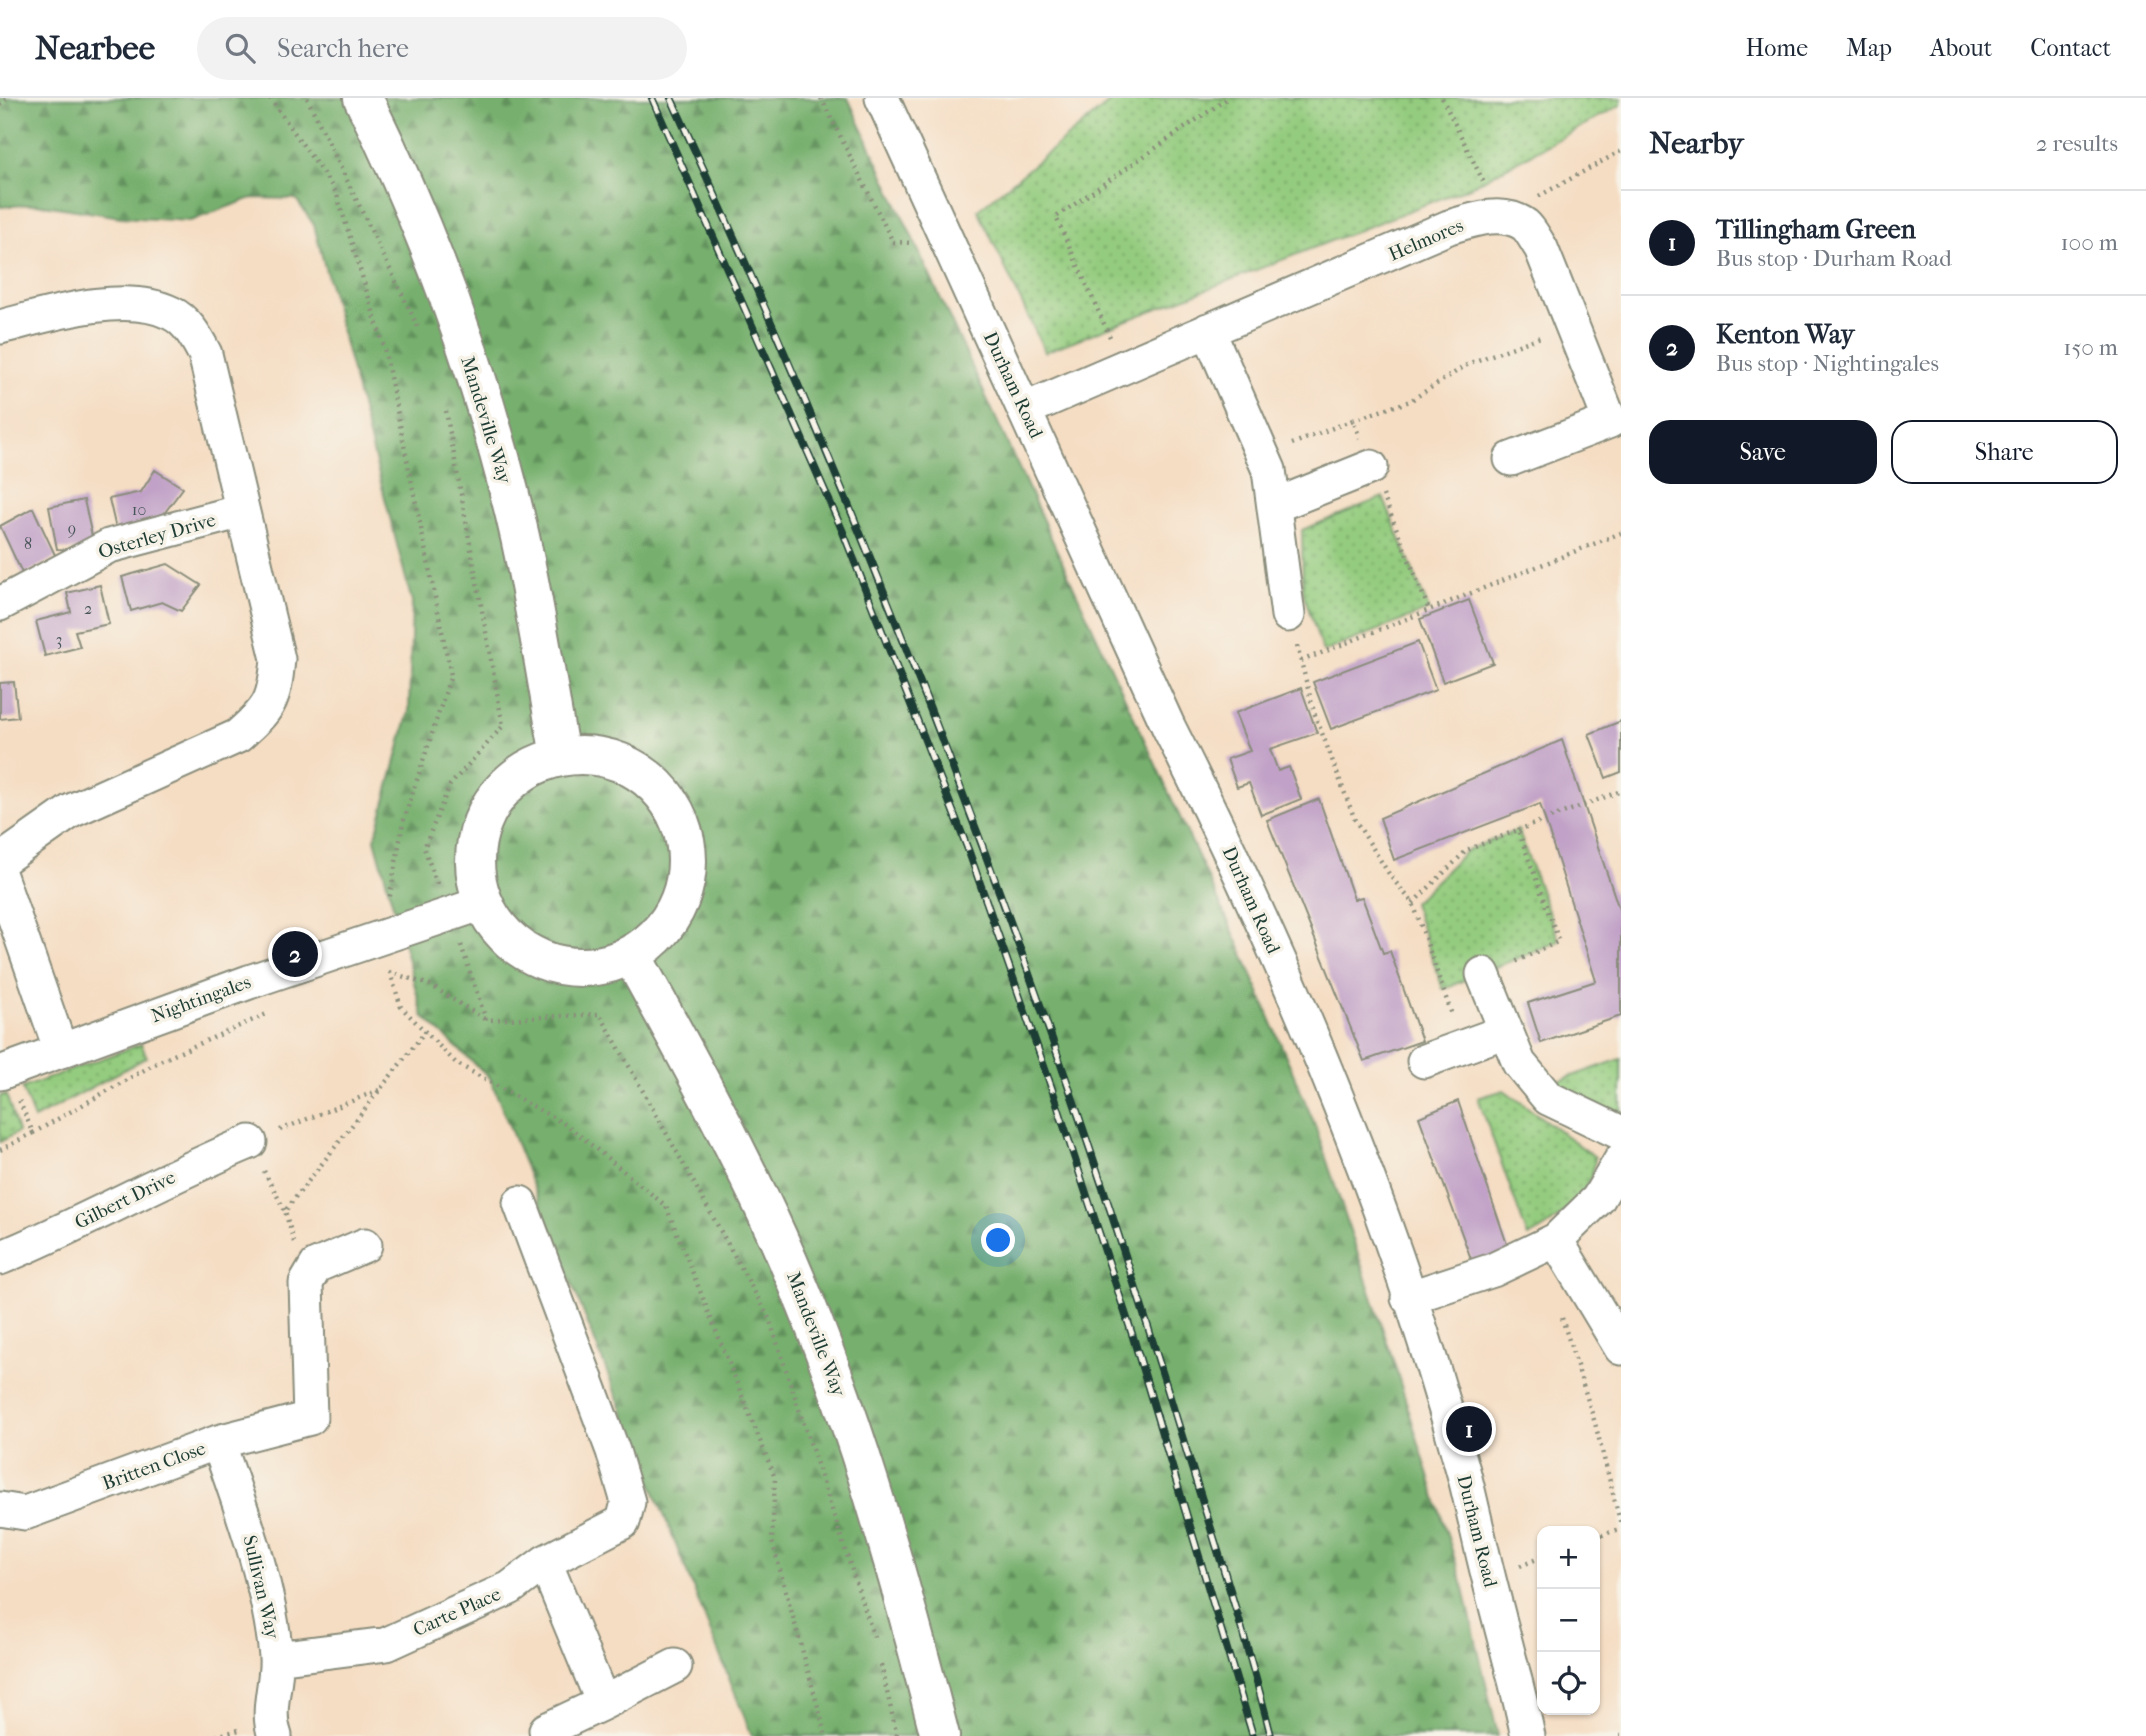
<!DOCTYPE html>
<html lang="en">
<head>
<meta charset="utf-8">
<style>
	body { margin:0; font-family:"IM FELL French Canon",serif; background:#f2f2f3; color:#1f2937 }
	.controls { position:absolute; right:21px; bottom:21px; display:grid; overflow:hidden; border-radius:14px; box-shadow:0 2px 5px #0004 }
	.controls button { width:63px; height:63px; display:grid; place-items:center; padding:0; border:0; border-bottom:2px solid #e0e1e3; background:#fff; color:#1f2937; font:35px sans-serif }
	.you { position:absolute; left:999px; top:1143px; width:24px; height:24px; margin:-18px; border:5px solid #fff; border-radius:50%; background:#1a73e8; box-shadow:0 0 0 10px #1a73e833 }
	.badge { display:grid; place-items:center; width:46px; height:46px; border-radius:50%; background:#111827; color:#fff; font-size:23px; font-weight:700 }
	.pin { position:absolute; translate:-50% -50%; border:4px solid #fff; box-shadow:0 2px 7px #0006 }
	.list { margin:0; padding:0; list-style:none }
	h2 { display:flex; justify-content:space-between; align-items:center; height:91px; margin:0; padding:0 28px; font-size:30px }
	h2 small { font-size:23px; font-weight:400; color:#747a83 }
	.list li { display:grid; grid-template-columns:46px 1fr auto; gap:21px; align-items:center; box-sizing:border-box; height:105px; padding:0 28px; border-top:2px solid #e0e1e3 }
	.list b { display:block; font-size:26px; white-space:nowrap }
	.list p { margin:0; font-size:23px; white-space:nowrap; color:#747a83 }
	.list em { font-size:23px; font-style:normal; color:#747a83 }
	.actions { display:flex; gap:14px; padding:21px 28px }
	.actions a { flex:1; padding:16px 0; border:2px solid #111827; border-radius:21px; text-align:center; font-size:24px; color:#111827 }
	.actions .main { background:#111827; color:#fff }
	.icon { flex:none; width:38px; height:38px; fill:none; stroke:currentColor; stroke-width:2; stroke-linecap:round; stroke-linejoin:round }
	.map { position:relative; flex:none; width:1621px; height:1638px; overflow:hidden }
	header { display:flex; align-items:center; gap:42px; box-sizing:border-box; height:98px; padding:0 35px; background:#fff; border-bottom:2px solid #e0e1e3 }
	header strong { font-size:33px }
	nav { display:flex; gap:38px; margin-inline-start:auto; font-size:24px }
	.search { width:490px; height:63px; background:#f2f2f3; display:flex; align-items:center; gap:18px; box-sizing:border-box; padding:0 24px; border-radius:38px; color:#747a83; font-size:26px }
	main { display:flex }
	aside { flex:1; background:#fff }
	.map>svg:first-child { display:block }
	.grass { fill:url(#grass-dots); stroke:#5a845a; stroke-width:2 }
	.forest { fill:url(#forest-firs); stroke:#4b7651; stroke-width:2 }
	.building { fill:#c1a1c7 }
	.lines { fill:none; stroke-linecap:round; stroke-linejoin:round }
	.minor-casing { stroke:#8a8d7c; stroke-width:37 }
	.major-casing { stroke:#8a8d7c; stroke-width:42 }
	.path { stroke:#8a8d7c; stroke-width:4.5; stroke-dasharray:2 5; stroke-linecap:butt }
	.minor { stroke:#fff; stroke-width:33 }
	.major { stroke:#fff; stroke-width:38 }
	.rail-casing { stroke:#1f3d34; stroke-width:8 }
	.rail { stroke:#f7f3e8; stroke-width:5; stroke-dasharray:16; stroke-linecap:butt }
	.labels { text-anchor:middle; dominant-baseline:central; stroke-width:7; stroke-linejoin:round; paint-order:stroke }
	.number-label { font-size:16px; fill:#485659 }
	.street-label { font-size:19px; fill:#1f3d34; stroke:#f7f3e8 }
</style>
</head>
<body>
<header>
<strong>Nearbee</strong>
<div class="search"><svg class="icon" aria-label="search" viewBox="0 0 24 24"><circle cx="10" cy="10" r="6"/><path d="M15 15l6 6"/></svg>Search here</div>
<nav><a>Home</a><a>Map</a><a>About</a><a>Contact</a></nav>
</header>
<main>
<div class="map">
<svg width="1621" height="1638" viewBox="0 0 1621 1638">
	<defs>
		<pattern id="grass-dots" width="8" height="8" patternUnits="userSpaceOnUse" patternTransform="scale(1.75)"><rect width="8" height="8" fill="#94cc7f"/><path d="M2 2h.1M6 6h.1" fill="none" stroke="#78a769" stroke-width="1.8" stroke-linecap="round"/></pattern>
		<pattern id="forest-firs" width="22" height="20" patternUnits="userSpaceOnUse" patternTransform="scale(1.75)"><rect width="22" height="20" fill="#77b06e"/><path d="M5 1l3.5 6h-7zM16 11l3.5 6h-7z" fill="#61905b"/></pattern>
	</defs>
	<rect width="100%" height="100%" fill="#f7f3e8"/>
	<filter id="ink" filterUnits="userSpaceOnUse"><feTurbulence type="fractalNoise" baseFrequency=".0143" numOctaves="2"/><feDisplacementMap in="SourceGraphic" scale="14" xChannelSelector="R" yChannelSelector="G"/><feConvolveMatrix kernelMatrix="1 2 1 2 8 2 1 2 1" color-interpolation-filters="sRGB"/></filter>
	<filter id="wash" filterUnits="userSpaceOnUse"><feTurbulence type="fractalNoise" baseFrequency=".00686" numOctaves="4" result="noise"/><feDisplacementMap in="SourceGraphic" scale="28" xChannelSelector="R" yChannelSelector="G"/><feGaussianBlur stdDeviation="1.57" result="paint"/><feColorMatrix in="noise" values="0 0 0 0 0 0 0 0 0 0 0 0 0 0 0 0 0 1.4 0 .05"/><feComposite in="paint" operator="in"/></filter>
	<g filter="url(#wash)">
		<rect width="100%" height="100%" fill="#f5ddc3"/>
		<path class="grass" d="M1115,0H1621V7L1470,89L1045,254L978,112Z
			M1383,399L1429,512L1323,554L1303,494L1302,432Z
			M1518,732L1559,843L1443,891L1413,805L1467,752Z
			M141,946L147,959L34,1021L22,990Z
			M1621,961V1017L1559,992L1555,984Z
			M1504,992L1595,1059C1594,1094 1557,1125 1528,1139L1478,1000Z
			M6,996L18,1034L0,1044V998Z"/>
		<path class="forest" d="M0,0H848L1240,849L1315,1027L1395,1268L1464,1491L1498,1638H752L490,980L423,918L375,741L409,613L412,504L314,127L296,101L252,100L190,123L121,119L37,106L0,109Z"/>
		<g id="blocks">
			<path class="building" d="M155,372L183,390L160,421L117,435L109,401L141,394Z
				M84,402L95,452L57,451L49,409Z
				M33,410L56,459L23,477L0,428Z
				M168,466L201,487L181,513L162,504L131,513L122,479Z
				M100,487L109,526L75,533L80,549L45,558L36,523L71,514L67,495Z
				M1469,502L1493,565L1443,584L1420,521Z
				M1418,544L1436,592L1331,631L1313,584Z
				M14,584L18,619L0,621V585Z
				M1301,590L1317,635L1270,651L1278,673L1289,669L1301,701L1261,717L1249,685L1237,689L1227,661L1250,653L1235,615Z
				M1621,623V674L1606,680L1589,636Z
				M1562,642L1621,817V918L1541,945L1528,905L1596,883L1540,706L1394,762L1380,720Z
				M1319,701L1354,801L1362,799L1383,855L1390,853L1422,943L1364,963L1267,722Z
				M1458,1003L1510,1155L1474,1169L1419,1019Z"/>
		</g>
	</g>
	<g filter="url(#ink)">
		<use href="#blocks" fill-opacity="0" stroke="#8a8d7c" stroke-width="2"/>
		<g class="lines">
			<g class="minor-casing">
				<path id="minor" d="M882,0L1169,630C1289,867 1394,1119 1464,1376C1473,1411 1480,1446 1489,1481C1502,1533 1517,1585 1528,1638
					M0,229C47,217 125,192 171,215C188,223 197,241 205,256L278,561C274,605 270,609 238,638L71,713L0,763
					M1208,232L1269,372L1288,517
					M1026,311L1449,129C1472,122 1503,111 1525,127C1531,132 1536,143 1541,150L1610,323L1511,361
					M1274,408L1371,369
					M0,506L109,448L242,413
					M0,778L61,953
					M1483,876L1519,965L1548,1000L1621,1035
					M1424,963L1506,933
					M0,975L249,884L483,805
					M1556,1142L1621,1250
					M0,1160C85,1125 165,1079 250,1044
					M1408,1200L1493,1172L1556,1142L1598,1101L1621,1062
					M218,1344C242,1413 269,1485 276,1558C278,1586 265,1611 275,1638
					M0,1411L25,1415L218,1344L310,1320L306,1185L316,1168L365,1147
					M545,1464L603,1605L546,1632
					M276,1560L387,1546L510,1490L545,1464L623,1424L628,1404L613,1353L520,1105
					M603,1605L675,1568"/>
			</g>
			<g class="major-casing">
				<path id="major" d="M363,0C431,138 486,289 520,439C536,511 547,585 560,658
					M475 763a106 106 0 1 1 212 0a106 106 0 1 1-212 0Z
					M632,858C683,951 734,1043 778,1140C849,1299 897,1469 940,1638"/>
			</g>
			<path class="path" d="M270,0L336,94L384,249L451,577L403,725L389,803
				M307,0L418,229
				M821,0L893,144L912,145
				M1442,0L1485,87
				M0,7L7,0
				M1539,98L1621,53
				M1110,239L1056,119L1228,0
				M1353,322L1410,303L1470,265L1543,238
				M1292,346L1353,322L1360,340
				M1383,397L1429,512L1621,435
				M1297,548L1314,614L1355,722L1391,779L1413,805L1452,917
				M1301,563L1429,512
				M1518,732L1621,693
				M437,786L424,750L450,687L503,628L446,313
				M1413,805L1467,752L1518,732L1559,843L1513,865
				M461,847L486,922L600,916L769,1220L875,1542
				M389,874L430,887L486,922
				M390,874L401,909L456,965L568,1028L666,1108L775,1380L772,1443L826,1638
				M280,1032L379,992
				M33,1035L160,963L269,915
				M0,1052L33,1035L19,1002
				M264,1073L285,1113
				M294,1144L285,1113L425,934
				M1562,1220L1595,1325L1621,1427
				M1595,1440L1621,1430
				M1520,1468L1542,1459
				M881,1567L897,1638
				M216,1638L239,1632
				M1620,1638H1621"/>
			<use href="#minor" class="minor"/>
			<use href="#major" class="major"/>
			<g class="rail-casing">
				<path id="rail" d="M652,0L843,434L969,754L1053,994L1133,1239L1253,1638
					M671,0C865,422 1031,849 1168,1293C1203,1408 1242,1522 1271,1638"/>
			</g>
			<use href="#rail" class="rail"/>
		</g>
	</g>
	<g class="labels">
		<g class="number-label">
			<text x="139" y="411">10</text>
			<text x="72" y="430">9</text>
			<text x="28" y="445">8</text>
			<text x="88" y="510">2</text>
			<text x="59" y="541">3</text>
		</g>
		<g class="street-label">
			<text transform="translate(1426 142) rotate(-23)">Helmores</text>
			<text transform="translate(1013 287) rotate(65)">Durham Road</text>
			<text transform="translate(486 322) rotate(73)">Mandeville Way</text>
			<text transform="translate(157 438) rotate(-16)">Osterley Drive</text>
			<text transform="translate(1251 802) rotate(66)">Durham Road</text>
			<text transform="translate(201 901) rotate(-20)">Nightingales</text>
			<text transform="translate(125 1102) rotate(-26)">Gilbert Drive</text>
			<text transform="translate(816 1236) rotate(69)">Mandeville Way</text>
			<text transform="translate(154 1368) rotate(-20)">Britten Close</text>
			<text transform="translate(1477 1433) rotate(76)">Durham Road</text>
			<text transform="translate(261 1489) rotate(77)">Sullivan Way</text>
			<text transform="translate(457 1514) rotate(-24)">Carte Place</text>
		</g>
	</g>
</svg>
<div class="controls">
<button>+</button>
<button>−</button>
<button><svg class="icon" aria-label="locate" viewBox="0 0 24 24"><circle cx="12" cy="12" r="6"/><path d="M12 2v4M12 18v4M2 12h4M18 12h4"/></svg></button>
</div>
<div class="you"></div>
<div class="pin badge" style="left:1469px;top:1331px">1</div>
<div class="pin badge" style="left:295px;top:856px">2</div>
</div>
<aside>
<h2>Nearby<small>2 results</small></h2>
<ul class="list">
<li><span class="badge">1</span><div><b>Tillingham Green</b><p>Bus stop · Durham Road</p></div><em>100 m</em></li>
<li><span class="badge">2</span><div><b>Kenton Way</b><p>Bus stop · Nightingales</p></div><em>150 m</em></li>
</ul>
<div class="actions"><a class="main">Save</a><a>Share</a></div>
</aside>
</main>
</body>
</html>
